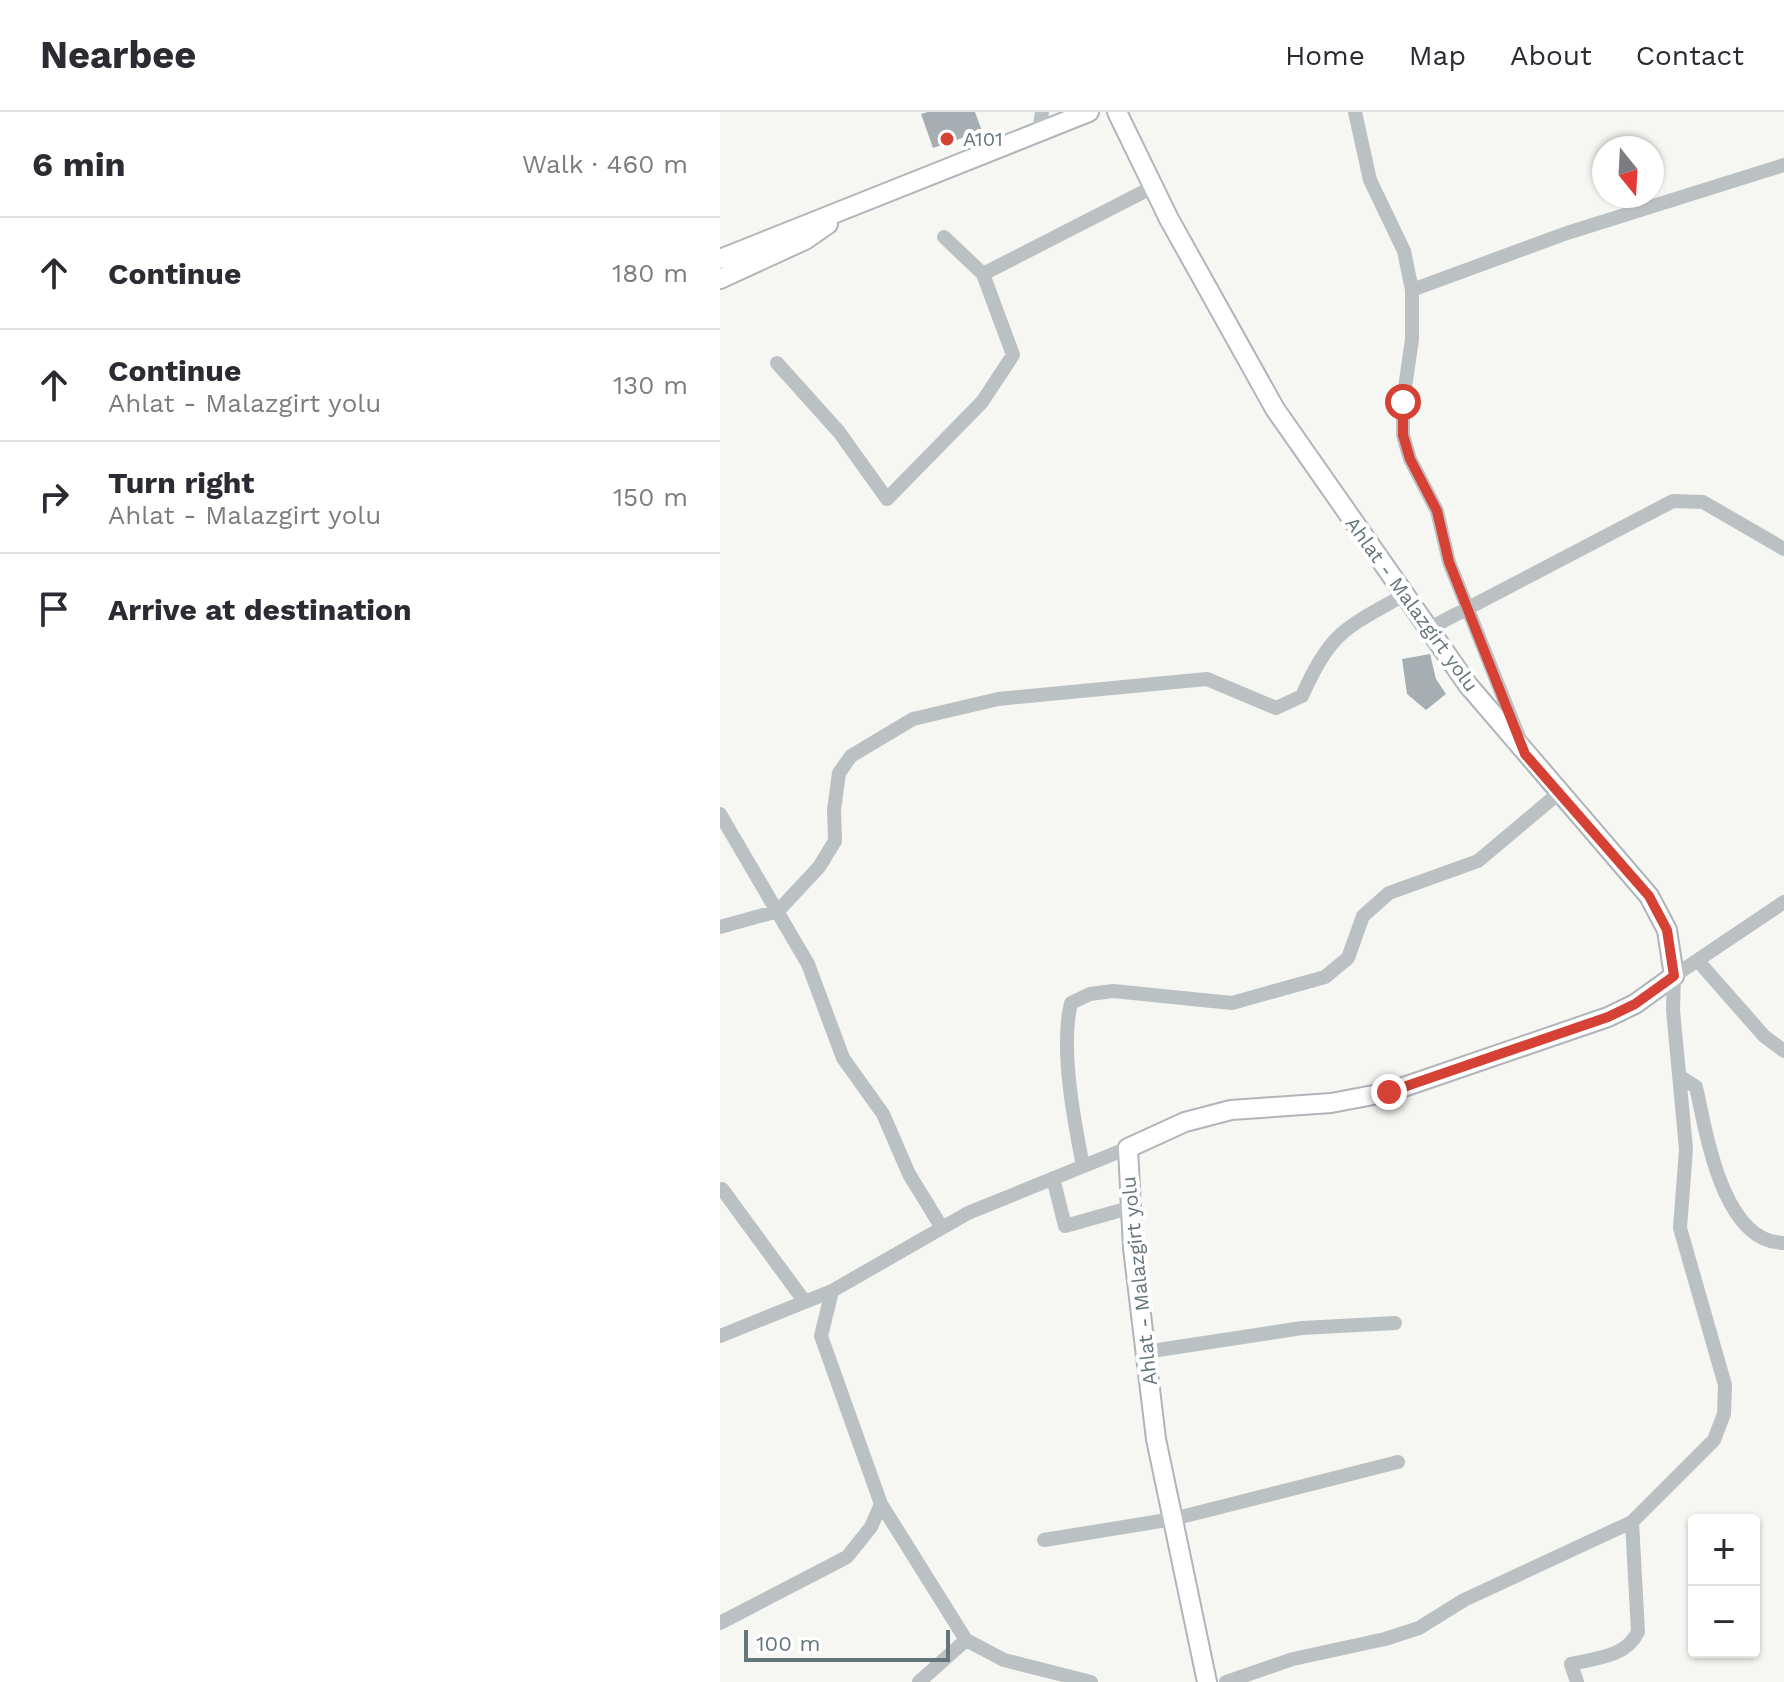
<!DOCTYPE html>
<html lang="en">
<head>
<meta charset="utf-8">
<style>
	body { margin:0; font-family:"Work Sans",sans-serif; background:#f2f2f3; color:#2b2b33 }
	.controls { position:absolute; right:24px; bottom:24px; display:grid; overflow:hidden; border-radius:8px; box-shadow:0 2px 6px #0004 }
	.controls button { width:72px; height:72px; display:grid; place-items:center; padding:0; border:0; border-bottom:2px solid #e1e1e2; background:#fff; color:#2b2b33; font:40px sans-serif }
	.compass { position:absolute; left:872px; top:24px; width:72px; height:72px; border-radius:50%; background:#fff; box-shadow:0 2px 6px #0004; rotate:162deg }
	.scale { position:absolute; left:24px; bottom:20px; width:206px; box-sizing:border-box; padding-left:8px; border:4px solid #64757c; border-top:0; font-size:22px; line-height:28px; white-space:nowrap; color:#64757c; -webkit-text-stroke:6px #fff; paint-order:stroke }
	.stop { position:absolute; width:24px; height:24px; margin:-18px; border:6px solid #d54135; border-radius:50%; background:#fff }
	.stop.end { background:#d54135; border-color:#fff; box-shadow:0 2px 8px #0008 }
	.list { margin:0; padding:0; list-style:none }
	h2 { display:flex; justify-content:space-between; align-items:center; height:104px; margin:0; padding:0 32px; font-size:34px }
	h2 small { font-size:26px; font-weight:400; color:#7c7c81 }
	.list li { display:grid; grid-template-columns:52px 1fr auto; gap:24px; align-items:center; box-sizing:border-box; height:112px; padding:0 32px; border-top:2px solid #e1e1e2 }
	.list b { display:block; font-size:30px; white-space:nowrap }
	.list p { margin:0; font-size:26px; white-space:nowrap; color:#7c7c81 }
	.list em { font-size:26px; font-style:normal; color:#7c7c81 }
	.icon { flex:none; width:44px; height:44px; fill:none; stroke:currentColor; stroke-width:2; stroke-linecap:round; stroke-linejoin:round }
	.map { position:relative; flex:none; width:1064px; height:1570px; overflow:hidden }
	header { display:flex; align-items:center; gap:48px; box-sizing:border-box; height:112px; padding:0 40px; background:#fff; border-bottom:2px solid #e1e1e2 }
	header strong { font-size:38px }
	nav { display:flex; gap:44px; margin-inline-start:auto; font-size:28px }
	main { display:flex }
	aside { flex:1; background:#fff }
	.map>svg:first-child { display:block }
	.building { fill:#a6aeb2 }
	.lines { fill:none; stroke-linecap:round; stroke-linejoin:round }
	.major-casing { stroke:#afb5b8; stroke-width:22 }
	.minor { stroke:#bbc1c3; stroke-width:14 }
	.major { stroke:#fff; stroke-width:18 }
	.route { stroke:#d54135; stroke-width:10 }
	.poi-dot { fill:#d54135; stroke:#fff; stroke-width:3 }
	.labels { text-anchor:middle; dominant-baseline:central; stroke-width:8; stroke-linejoin:round; paint-order:stroke }
	.poi-label { font-size:20px; fill:#64757c; stroke:#fff; text-anchor:start }
	.street-label { font-size:20px; fill:#64757c; stroke:#fff }
</style>
</head>
<body>
<header>
<strong>Nearbee</strong>
<nav><a>Home</a><a>Map</a><a>About</a><a>Contact</a></nav>
</header>
<main>
<aside>
<h2>6 min<small>Walk · 460 m</small></h2>
<ul class="list">
<li><svg class="icon" aria-label="ahead" viewBox="0 0 24 24"><path d="M12 20V5M6 11l6-6 6 6"/></svg><div><b>Continue</b></div><em>180 m</em></li>
<li><svg class="icon" aria-label="ahead" viewBox="0 0 24 24"><path d="M12 20V5M6 11l6-6 6 6"/></svg><div><b>Continue</b><p>Ahlat - Malazgirt yolu</p></div><em>130 m</em></li>
<li><svg class="icon" aria-label="right" viewBox="0 0 24 24"><path d="M7 20v-9h11M14 6l5 5-5 5"/></svg><div><b>Turn right</b><p>Ahlat - Malazgirt yolu</p></div><em>150 m</em></li>
<li><svg class="icon" aria-label="arrive" viewBox="0 0 24 24"><path d="M6 21V4h12l-3 4 3 4H6"/></svg><div><b>Arrive at destination</b></div></li>
</ul>
</aside>
<div class="map">
<svg width="1064" height="1570" viewBox="0 0 1064 1570">
	<rect width="100%" height="100%" fill="#f6f6f3"/>
	<path class="building" d="M208,0H255L262,19L213,36L201,2Z
		M710,542L716,567L726,582L706,598L687,582L682,547Z"/>
	<g class="lines">
		<g class="major-casing">
			<path id="major" d="M397,0L449,107L555,297L748,573L929,784L947,818L954,864L915,892L888,905L669,980L611,991L511,998L465,1010L408,1036L413,1136L436,1327L487,1570
				M0,147L369,0
				M0,167L85,128L108,112"/>
		</g>
		<path class="minor" d="M635,0L650,68L684,139L692,178V227L683,290V323L690,347L717,399L729,450L801,630
			M319,20L322,0
			M263,162L433,75
			M692,178L847,121L1064,53
			M57,251L119,320L167,387L262,290L293,243L263,162L224,125
			M708,517L953,389L983,390L1064,437
			M0,702L88,852L123,946L163,1002L189,1062L222,1116
			M0,815L58,799L99,755L115,729L114,698L119,661L131,644L193,607L278,587L487,567L556,596L582,584C610,520 625,516 684,483
			M979,850L1044,924L1064,939
			M959,964L976,975C986,1019 1002,1131 1064,1131
			M363,1054C354,1009 340,936 351,891L370,882L393,879L512,891L605,865L628,846L643,804L669,781L758,749L840,680
			M333,1066L345,1114L409,1096
			M2,1077L85,1190
			M112,1179L101,1224L161,1392L246,1528L199,1570
			M0,1224L112,1179L248,1101L408,1036
			M425,1240L582,1216L675,1211
			M324,1428L453,1407L678,1350
			M0,1511L127,1445L151,1415L161,1392
			M246,1528L284,1548L371,1570
			M506,1570L573,1547L665,1527L699,1516L744,1488L912,1410L994,1328L1004,1302L1005,1273L960,1116L966,1037L953,898L954,864L1064,790
			M857,1570L851,1552C876,1546 906,1545 918,1520L912,1410"/>
		<use href="#major" class="major"/>
	</g>
	<g class="lines">
		<path class="route" d="M669,980L888,905L915,892L954,864L947,818L929,784L805,642L729,450L717,399L690,347L683,323V290"/>
	</g>
	<circle class="poi-dot" cx="227" cy="27" r="8"/>
	<g class="labels">
		<g class="poi-label">
			<text x="243" y="27">A101</text>
		</g>
		<g class="street-label">
			<text transform="translate(692 492) rotate(54)">Ahlat - Malazgirt yolu</text>
			<text transform="translate(419 1169) rotate(-96)">Ahlat - Malazgirt yolu</text>
		</g>
	</g>
</svg>
<div class="controls">
<button>+</button>
<button>−</button>
</div>
<svg class="compass" viewBox="-18 -18 36 36"><path d="M0-13l5 13h-10z" fill="#e53935"/><path d="M0 13l5-13h-10z" fill="#7c7c81"/></svg>
<div class="scale">100 m</div>
<div class="stop" style="left:683px;top:290px"></div>
<div class="stop end" style="left:669px;top:980px"></div>
</div>
</main>
</body>
</html>
